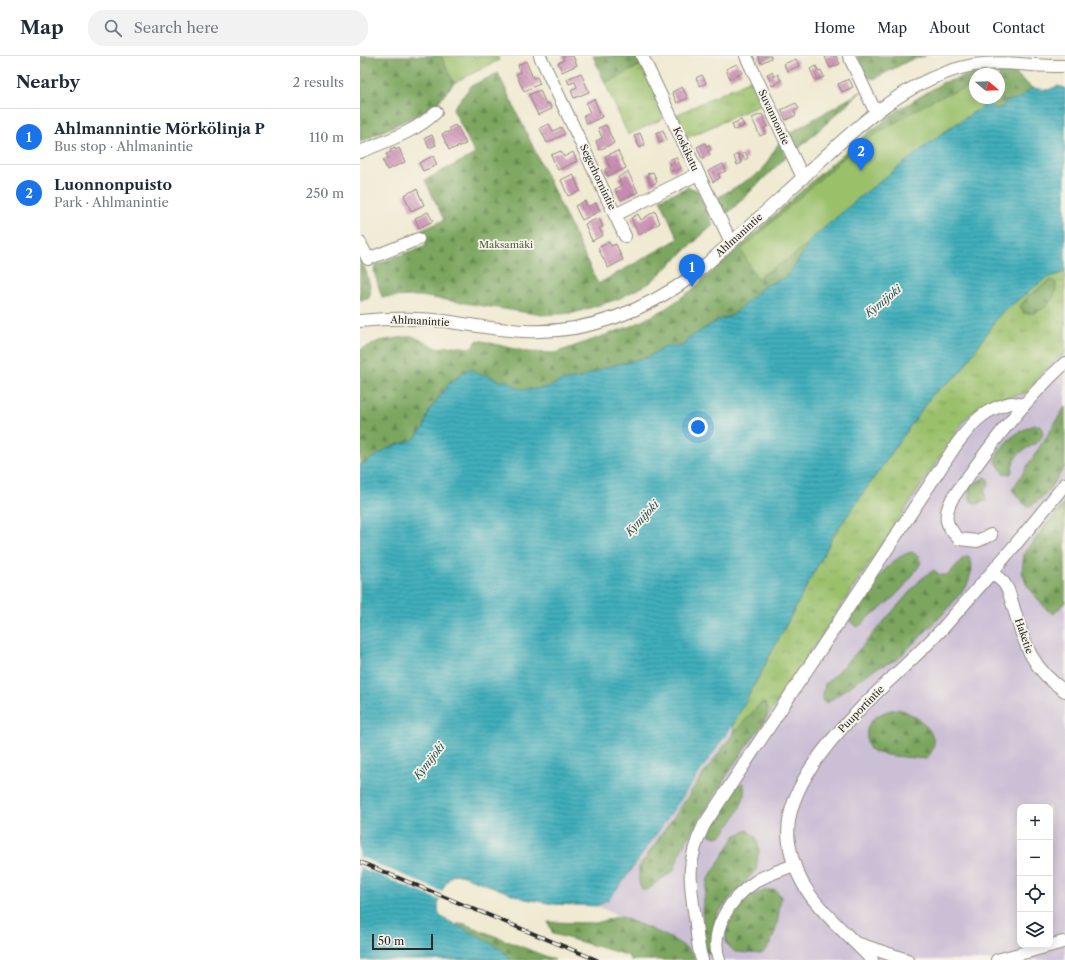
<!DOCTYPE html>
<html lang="en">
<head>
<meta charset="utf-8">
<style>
	body { margin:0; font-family:"Libre Caslon Text",serif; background:#f2f2f3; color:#1f2937 }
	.controls { position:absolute; right:12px; bottom:12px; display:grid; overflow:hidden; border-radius:8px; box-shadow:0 2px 10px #0003 }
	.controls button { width:36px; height:36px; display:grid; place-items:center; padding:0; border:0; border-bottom:1px solid #e0e1e3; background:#fff; color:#1f2937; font:20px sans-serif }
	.compass { position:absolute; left:609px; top:12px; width:36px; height:36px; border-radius:50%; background:#fff; box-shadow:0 2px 10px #0003; rotate:109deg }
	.scale { position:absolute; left:12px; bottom:10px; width:61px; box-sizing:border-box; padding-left:4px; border:2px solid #2b2b2b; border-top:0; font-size:11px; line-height:14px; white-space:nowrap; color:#2b2b2b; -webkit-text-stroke:3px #f7f3e8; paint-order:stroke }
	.you { position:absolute; left:338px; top:371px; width:14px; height:14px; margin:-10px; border:3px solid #fff; border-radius:50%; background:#1a73e8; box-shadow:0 0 0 6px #1a73e833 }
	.badge { display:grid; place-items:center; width:26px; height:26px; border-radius:50%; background:#1a73e8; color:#fff; font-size:13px; font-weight:700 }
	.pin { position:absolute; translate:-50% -33px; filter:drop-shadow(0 1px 2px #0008) }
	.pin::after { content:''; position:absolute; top:21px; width:14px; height:12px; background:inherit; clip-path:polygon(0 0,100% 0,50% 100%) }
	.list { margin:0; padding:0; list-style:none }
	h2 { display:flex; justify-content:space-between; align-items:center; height:52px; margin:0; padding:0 16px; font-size:17px }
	h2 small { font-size:13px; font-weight:400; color:#747a83 }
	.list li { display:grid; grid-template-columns:26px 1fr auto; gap:12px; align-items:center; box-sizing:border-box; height:56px; padding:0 16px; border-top:1px solid #e0e1e3 }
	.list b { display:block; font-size:15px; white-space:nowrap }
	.list p { margin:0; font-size:13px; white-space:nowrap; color:#747a83 }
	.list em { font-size:13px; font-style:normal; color:#747a83 }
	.icon { flex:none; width:22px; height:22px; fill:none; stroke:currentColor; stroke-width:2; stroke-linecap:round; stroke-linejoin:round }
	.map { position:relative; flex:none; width:705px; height:904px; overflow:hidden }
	header { display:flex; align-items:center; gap:24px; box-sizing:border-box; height:56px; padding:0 20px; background:#fff; border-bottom:1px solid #e0e1e3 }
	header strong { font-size:19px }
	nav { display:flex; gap:22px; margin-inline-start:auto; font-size:14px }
	.search { width:280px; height:36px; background:#f2f2f3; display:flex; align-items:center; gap:10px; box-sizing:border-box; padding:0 14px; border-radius:16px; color:#747a83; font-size:15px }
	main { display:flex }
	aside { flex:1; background:#fff }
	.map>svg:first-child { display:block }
	.industrial { fill:#cbbfd5; fill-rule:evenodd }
	.grass { fill:url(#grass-tufts); stroke:#62764b }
	.forest { fill:url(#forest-firs); stroke:#536845; fill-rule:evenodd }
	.park { fill:#9ac06b; stroke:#62764b }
	.water { fill:url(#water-rules); stroke:#366d74 }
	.pier { fill:#f0ead2 }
	.building { fill:url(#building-back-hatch) }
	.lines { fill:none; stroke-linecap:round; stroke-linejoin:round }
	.minor-casing { stroke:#8e8a7e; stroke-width:14 }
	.minor { stroke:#fff; stroke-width:12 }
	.rail-casing { stroke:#2b2b2b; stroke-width:4 }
	.rail { stroke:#f7f3e8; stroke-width:2.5; stroke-dasharray:8; stroke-linecap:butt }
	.labels { text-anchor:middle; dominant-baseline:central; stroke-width:3.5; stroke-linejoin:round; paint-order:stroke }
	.street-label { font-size:10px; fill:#2b2b2b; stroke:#f7f3e8 }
	.park-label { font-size:10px; fill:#4c583e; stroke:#f7f3e8 }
	.water-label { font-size:11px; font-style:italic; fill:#32595e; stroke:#f7f3e8 }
</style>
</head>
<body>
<header>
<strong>Map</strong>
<div class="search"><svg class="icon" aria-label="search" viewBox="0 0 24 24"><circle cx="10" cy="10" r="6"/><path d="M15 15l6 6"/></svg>Search here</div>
<nav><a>Home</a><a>Map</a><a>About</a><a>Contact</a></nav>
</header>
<main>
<aside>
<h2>Nearby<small>2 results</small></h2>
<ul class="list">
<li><span class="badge">1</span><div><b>Ahlmannintie Mörkölinja P</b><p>Bus stop · Ahlmanintie</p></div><em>110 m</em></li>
<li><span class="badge">2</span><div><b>Luonnonpuisto</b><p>Park · Ahlmanintie</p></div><em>250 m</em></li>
</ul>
</aside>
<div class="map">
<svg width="705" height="904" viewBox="0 0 705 904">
	<defs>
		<pattern id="grass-tufts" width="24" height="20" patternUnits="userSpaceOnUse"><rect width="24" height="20" fill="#9ac06b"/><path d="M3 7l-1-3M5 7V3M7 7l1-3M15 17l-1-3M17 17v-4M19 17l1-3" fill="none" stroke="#7e9c58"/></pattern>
		<pattern id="forest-firs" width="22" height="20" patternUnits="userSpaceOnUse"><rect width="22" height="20" fill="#7ba65f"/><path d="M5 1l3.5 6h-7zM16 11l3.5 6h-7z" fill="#65874f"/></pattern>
		<pattern id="water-rules" width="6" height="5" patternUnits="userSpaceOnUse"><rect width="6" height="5" fill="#40afbc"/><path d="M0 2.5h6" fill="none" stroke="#368f99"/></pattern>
		<pattern id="building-back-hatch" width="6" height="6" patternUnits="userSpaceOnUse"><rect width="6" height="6" fill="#cd8fb6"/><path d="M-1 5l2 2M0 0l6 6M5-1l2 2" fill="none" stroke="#a77594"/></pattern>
	</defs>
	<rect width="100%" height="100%" fill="#f7f3e8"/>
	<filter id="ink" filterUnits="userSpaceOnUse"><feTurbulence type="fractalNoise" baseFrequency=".025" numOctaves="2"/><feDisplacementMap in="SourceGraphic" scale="8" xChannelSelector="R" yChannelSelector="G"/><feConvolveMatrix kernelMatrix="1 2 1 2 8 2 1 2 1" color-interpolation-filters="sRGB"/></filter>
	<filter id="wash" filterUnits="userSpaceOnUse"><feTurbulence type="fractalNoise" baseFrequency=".012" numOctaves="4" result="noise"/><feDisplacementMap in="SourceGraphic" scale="16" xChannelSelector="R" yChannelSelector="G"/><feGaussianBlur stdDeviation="0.9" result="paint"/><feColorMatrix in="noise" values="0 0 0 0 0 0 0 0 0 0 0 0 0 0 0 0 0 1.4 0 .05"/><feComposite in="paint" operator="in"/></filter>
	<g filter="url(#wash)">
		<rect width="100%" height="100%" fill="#f0ead2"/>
		<path class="industrial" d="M705,216V904H341L322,889L237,850L249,843L264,824L373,671ZM660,751H690V889H660Z"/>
		<path class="grass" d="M281,9L305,62L268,79L245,27Z
			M392,23L402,48L327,82L316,59Z
			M705,216V297L686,313L666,337L635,344L618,351L605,363L404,666L408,652L401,647L374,677L373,669L475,477L573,338L600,317L640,258L685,223Z"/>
		<path class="forest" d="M0,0H81L94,27L74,51L0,86Z
			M233,0H276L281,9L245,27Z
			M497,0H566L550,4L514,23L507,21Z
			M654,16L672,32L658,43L646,45L642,52L634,53L627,47L451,183L437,207L426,221L404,230L373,259L357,265L327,283L323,290H307L288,301L247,311L220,322L201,325L189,331L169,334L157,332L148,325H138L129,319H120L114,314H107L89,328L69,355L63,373L53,384L30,391L0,410V294L19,285L52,280L77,292L93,290L110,292L118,284L168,296L195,297L274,269L305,253L332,234L460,118L500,83L537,55L582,27L616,17ZM615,18H639V42H615Z
			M138,17L238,228L318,183L300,143L328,131L337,134L353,169L290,227L258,243L214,257L182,259L60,240L22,241L14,216L15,209L66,189L62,174L84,164L65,124L115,98L93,53L111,30Z
			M502,35L436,95L428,78Z
			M420,85L426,101L365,160L355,143L401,116Z
			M0,201C4,210 15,235 8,243L0,244Z
			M691,224L696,226C698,244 681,260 664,257L660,250L668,240Z
			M705,351V411L685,439L668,452L652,434Z
			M674,369H681C690,390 663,388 655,403C652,407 653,413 651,418L643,417L635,404C642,385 657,376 674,369Z
			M625,421L628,423L629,429L625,433L626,445L618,448L612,446C607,438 609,434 613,426H617Z
			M705,446V546L694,558L686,553L666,528L662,515L664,497Z
			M552,496L558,500L561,507C545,531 534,544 510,560C504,564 504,569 496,571L489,564C503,544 527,500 552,496Z
			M609,500L612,514L607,529L586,555L538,603L513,614L467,647L462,645L465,628L496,597L561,523L574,514L580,519H588L602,503Z
			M401,647L406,648L408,652L404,666L374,708L322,792L314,814L287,834H283C277,828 279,819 279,811L344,717L374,677Z
			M538,653C559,659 588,682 566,703C556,702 518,700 511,694C508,691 507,688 507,683C504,663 522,655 538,653Z
			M383,727C390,744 371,765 363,779L356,781L350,779L349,775L377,730Z
			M387,774L396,781L399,794L396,814L371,841L357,859L351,880L352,895L349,898L345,895L342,853L348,823L375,780Z
			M406,834H416L421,841C417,864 419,879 402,898L375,896L366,887V874L374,856L391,840Z
			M260,860C278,869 330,885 336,904H271L267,899L193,878L188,866L236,867Z
			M102,867L195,904H152L142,893L95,869Z"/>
		<path class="park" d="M81,0H137L139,4L94,27Z
			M615,28V42H626L628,47L581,78L500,141L433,200L397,222L381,194L498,89L573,44Z"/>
		<path class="water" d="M698,30L705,32V216L685,223L640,258L600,317L573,338L475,477L373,669L264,824L249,843L237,850L194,848L165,843L104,820L95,818C84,823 74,850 80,860C104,875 134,883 152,904H0V410L30,391L53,384L63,373L69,355L89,328L107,314H114L120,319H129L138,325H148L157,332L169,334L189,331L201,325L220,322L247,311L288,301L307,290H323L327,283L357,265L373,259L404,230L426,221L437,207L451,183L500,141L581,78L628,47L634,53L642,52L646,45L658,43L672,32L688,34Z"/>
		<path class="pier" d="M0,801L85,837L82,845L0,811Z"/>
		<g id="blocks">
			<path class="building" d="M202,0H213L217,9L202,16L198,7L204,4Z
				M398,0H411V2L401,7Z
				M468,0H476L480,8L470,12L465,1Z
				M436,3L439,10L427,15L424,8Z
				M166,5L173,22L177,21L180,28L164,35L156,18L160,16L158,9Z
				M377,8L382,17L370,23L366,13Z
				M456,10L459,16L461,14L464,21L455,24L450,13Z
				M412,16L414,21L418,18L421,25L412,30L407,18Z
				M221,17L229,36L214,42L211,34L217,31L215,26L209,28L207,23Z
				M342,19L346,27L340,30L336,22Z
				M489,23L493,31L482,36L478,28Z
				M322,31L328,42L317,47L312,36Z
				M180,34L186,48L189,47L192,53L178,59L169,39Z
				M234,43L242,61L227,68L223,60L230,57L226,47Z
				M436,47L439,53L434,55L436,59L426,64L421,54Z
				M402,58L407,71L404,72L406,77L400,80L392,62Z
				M381,64L384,70L374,74L372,68Z
				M189,68L193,75L201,71L205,78L187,87L180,72Z
				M95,69L97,72L98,71L106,88L89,94L82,78L91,75L89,72Z
				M246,69L254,87L239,94L236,85L242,82L238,72Z
				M303,74L307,84L300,87L296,77Z
				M280,77L285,89L280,92L274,80Z
				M72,79L76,89L69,92L65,82Z
				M345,87L346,90L349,89L351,94L348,95L350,99L342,103L337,91Z
				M35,92L36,94L39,92L45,106L27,114L23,104L28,102L26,98L31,96L30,94Z
				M201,95L204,101L213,96L217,105L198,114L191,99Z
				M258,95L266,112L248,120L245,113L250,111L245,100Z
				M385,96L388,102L385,104L382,98Z
				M378,98L382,107L377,109L374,100Z
				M73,100L77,109L63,115L59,107Z
				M316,101L321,112L314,116L313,114L311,115L309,111L311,109L309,104Z
				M363,108L366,115L358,118L360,122L353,126L348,115Z
				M268,116L278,136L261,144L255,133L262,130L258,121Z
				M293,116L297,126L291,129L287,118Z
				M213,118L220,135L208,140L201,124Z
				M57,133L64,149L51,155L44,139Z
				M225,145L227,151L236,147L240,155L222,164L215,150Z
				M295,155L300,167L279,179L271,162L278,158L281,164Z
				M68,156L73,165L59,172L55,162Z
				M239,162L243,171L239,172L243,179L232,185L225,168Z
				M249,186L251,190L256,188L263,204L248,212L238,192Z"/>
		</g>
	</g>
	<g filter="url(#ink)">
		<use href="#blocks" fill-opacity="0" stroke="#8e8a7e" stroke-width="1"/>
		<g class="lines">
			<g class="minor-casing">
				<path id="minor" d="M180,0L255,159L338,118
					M282,0L371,186
					M386,0L443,122
					M489,0L516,57
					M0,96C25,85 56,76 76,56
					M255,159L265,180
					M0,187L8,203L58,183
					M0,265C28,262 57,262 85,265C111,269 137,274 164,275C227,278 283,256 334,219C365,192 396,165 426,137C480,88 539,22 614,9C644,4 675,11 705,10
					M631,479L617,485L599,483C585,469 583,461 592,443C626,395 661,347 705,307
					M633,517L644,527L648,534C662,576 665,609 705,635
					M499,888L547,904
					M342,904C338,893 337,879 336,868C330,828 325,807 344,769L596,389C609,372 619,357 641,350C649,347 655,345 662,350
					M359,904C349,874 370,842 395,826C406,818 422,814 434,809
					M512,904C477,866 437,842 429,787C417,710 536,624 583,572C625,525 666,477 705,428
					M637,904L703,886"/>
			</g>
			<use href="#minor" class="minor"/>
			<g class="rail-casing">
				<path id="rail" d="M0,806L237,904"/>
			</g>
			<use href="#rail" class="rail"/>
		</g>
	</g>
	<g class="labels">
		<g class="street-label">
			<text transform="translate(414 61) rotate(65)">Suvannontie</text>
			<text transform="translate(326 93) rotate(65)">Koskikatu</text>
			<text transform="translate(238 121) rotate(65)">Segerhornintie</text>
			<text transform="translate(379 179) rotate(-42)">Ahlmanintie</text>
			<text transform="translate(60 265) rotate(3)">Ahlmanintie</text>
			<text transform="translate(664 580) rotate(71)">Haketie</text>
			<text transform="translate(501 653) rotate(-46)">Puuportintie</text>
		</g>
		<g class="park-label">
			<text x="146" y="188">Maksamäki</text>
		</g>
		<g class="water-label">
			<text transform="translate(523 245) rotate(-39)">Kymijoki</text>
			<text transform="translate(282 462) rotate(-47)">Kymijoki</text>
			<text transform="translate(69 705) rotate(-52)">Kymijoki</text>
		</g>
	</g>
</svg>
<div class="controls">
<button>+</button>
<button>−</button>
<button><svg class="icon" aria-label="locate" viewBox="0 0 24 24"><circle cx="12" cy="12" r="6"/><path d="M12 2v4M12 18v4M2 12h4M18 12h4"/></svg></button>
<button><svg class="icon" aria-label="layers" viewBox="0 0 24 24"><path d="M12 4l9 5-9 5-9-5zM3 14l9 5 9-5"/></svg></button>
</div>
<svg class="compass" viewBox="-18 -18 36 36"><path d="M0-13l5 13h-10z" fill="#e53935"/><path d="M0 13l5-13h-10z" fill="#747a83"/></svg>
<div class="scale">50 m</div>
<div class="you"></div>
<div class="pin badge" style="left:332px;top:231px">1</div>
<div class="pin badge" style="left:501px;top:115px">2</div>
</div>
</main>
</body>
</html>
